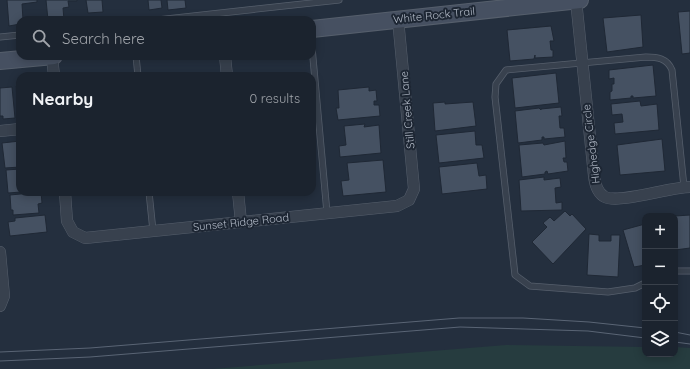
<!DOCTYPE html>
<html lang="en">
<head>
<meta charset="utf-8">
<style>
	body { margin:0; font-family:Quicksand,sans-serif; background:#242b36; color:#f1f3f6 }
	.controls { position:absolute; right:12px; bottom:12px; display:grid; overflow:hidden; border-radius:8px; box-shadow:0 2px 10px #0003 }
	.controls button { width:36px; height:36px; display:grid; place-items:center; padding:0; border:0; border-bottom:1px solid #39404a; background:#1b232e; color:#f1f3f6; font:20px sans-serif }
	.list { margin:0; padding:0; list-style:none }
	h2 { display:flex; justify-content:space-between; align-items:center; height:52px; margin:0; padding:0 16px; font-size:17px }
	h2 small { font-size:13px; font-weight:400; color:#a0a4aa }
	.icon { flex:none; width:22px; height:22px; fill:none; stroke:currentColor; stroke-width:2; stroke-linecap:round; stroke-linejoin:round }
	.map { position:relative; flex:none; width:690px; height:369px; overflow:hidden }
	.search { position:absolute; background:#1b232e; box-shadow:0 2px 10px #0003; left:16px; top:16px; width:300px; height:44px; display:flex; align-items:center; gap:10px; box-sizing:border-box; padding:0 14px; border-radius:12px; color:#a0a4aa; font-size:15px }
	.panel { position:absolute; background:#1b232e; box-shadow:0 2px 10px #0003; left:16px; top:72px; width:300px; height:124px; border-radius:12px }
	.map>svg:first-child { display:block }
	.green { fill:#263c3f }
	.building { fill:#455162; stroke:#1f2835 }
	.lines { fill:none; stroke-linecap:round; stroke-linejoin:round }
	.lane-casing { stroke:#565f6c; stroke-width:7 }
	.street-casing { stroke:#565f6c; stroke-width:12 }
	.secondary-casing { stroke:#565f6c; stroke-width:18 }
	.lane { stroke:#38414e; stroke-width:5.5 }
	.street { stroke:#38414e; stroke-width:11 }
	.secondary { stroke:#465061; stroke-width:16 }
	.tram { stroke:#5a6575; stroke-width:1 }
	.labels { text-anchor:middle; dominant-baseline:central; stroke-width:4; stroke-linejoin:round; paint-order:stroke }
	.street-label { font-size:11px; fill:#b4bcc9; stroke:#1d2633 }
</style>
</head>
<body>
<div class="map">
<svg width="690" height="369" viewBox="0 0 690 369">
	<rect width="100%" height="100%" fill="#242f3e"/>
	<path class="green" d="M506,345L645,347V354H675V347L690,348V369H212Z"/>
	<path class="building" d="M7,0H37V2L22,4L23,20H20V24L9,26Z
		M46,0H77V1H68L69,7L63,8L64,20H48Z
		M86,0H102L103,12L88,13Z
		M148,0H161L162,8L149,10Z
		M167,0H185L186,8L168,10Z
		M690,11V53L682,54L678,12Z
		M641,15L643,47L607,52L603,18Z
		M551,26L554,41H550L551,50H553V57L535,58V55L534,59L510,61L507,30Z
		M653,65L656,96L633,98V96H631V98L610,100V92L612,91V84H614V78L609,79V70Z
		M556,73L559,103L515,108L512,78Z
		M16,86H20V121H19Z
		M12,87L15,118L3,119V116H0V88Z
		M369,87V91L376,90L377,101H374V105H379L380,116L338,120L336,108H339L338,90Z
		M640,101L641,106L657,104L659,130L615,134L614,123L623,122L622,114L612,115L611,104Z
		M445,102V104L473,102L476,126L435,131L433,103Z
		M561,107L562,116H559L560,128H564L565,137L544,139V137H542V140L518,143L515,111L539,108L541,110V109Z
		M365,124L364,127L379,125L381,153L340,157L339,146L346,145L344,126Z
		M475,131L476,145H482L484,158L439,163L436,135Z
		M662,139L665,171L620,175L617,145Z
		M20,141V167L5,168L2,143Z
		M565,141L566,158H563L564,162H567L568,171L548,174L547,171L545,172V174L522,177L519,145L543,143L544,145Z
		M383,160L386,192L343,196L341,181L349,180L347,163Z
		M477,163L479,176L486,175L487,189L442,194L439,167Z
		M20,169L21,192L8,193L6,170Z
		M544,177V180L560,178L561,187L555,188L556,203L562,202V210L521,211L519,180Z
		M41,192L42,203L38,204L39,213L13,215V210H11L10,195Z
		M565,211L570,216L572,214L586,229L553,264L532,242L547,227L543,223L550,217L554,221Z
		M45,215L47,232L10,236L8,222L15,221V218Z
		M690,215V248L675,250V216Z
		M645,224V265L634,267L623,230Z
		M589,234L599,235V241H611V235H620L618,277L587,275Z"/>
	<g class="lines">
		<g class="lane-casing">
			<path id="lane" d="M157,20L339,0
				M0,37L20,35
				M312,47L327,213
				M136,56L138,76
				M149,192L153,231
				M675,271H690
				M645,283L635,288L608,292L530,286L515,275L495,97L496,84L506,70L646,57C657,57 667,58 672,70L684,187"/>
		</g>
		<g class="street-casing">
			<path id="street" d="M576,0L594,176C595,184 597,193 605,197C619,204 670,187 690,187
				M52,56L54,76
				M225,56L227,76
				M0,131L20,129
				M65,192L67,221L73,232L85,238L397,206L409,200L414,189L398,19
				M238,192L241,222
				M0,252L4,296L0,306"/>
		</g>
		<g class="secondary-casing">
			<path id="secondary" d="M312,29L580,0
				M0,61L54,56"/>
		</g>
		<use href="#lane" class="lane"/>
		<use href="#street" class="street"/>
		<use href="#secondary" class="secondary"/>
		<path class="tram" d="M675,332L690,335
			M675,342L690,344
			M0,352L90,348L459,318H523L589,322L645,328
			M0,361L90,357L460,327L588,331L645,338"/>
	</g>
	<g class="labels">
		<g class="street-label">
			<text transform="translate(434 15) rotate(-6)">White Rock Trail</text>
			<text transform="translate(407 110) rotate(-95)">Still Creek Lane</text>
			<text transform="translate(591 144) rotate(-97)">Highedge Circle</text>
			<text transform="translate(241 222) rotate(-6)">Sunset Ridge Road</text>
		</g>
	</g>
</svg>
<div class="controls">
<button>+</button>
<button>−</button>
<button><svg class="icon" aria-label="locate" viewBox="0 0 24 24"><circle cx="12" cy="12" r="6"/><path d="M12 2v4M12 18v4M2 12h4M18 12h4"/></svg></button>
<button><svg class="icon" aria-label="layers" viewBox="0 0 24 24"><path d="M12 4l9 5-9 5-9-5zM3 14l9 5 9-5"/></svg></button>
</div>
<div class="search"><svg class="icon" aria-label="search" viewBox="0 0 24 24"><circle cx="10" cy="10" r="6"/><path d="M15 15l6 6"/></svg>Search here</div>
<section class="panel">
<h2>Nearby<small>0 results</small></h2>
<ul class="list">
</ul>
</section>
</div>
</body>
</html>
